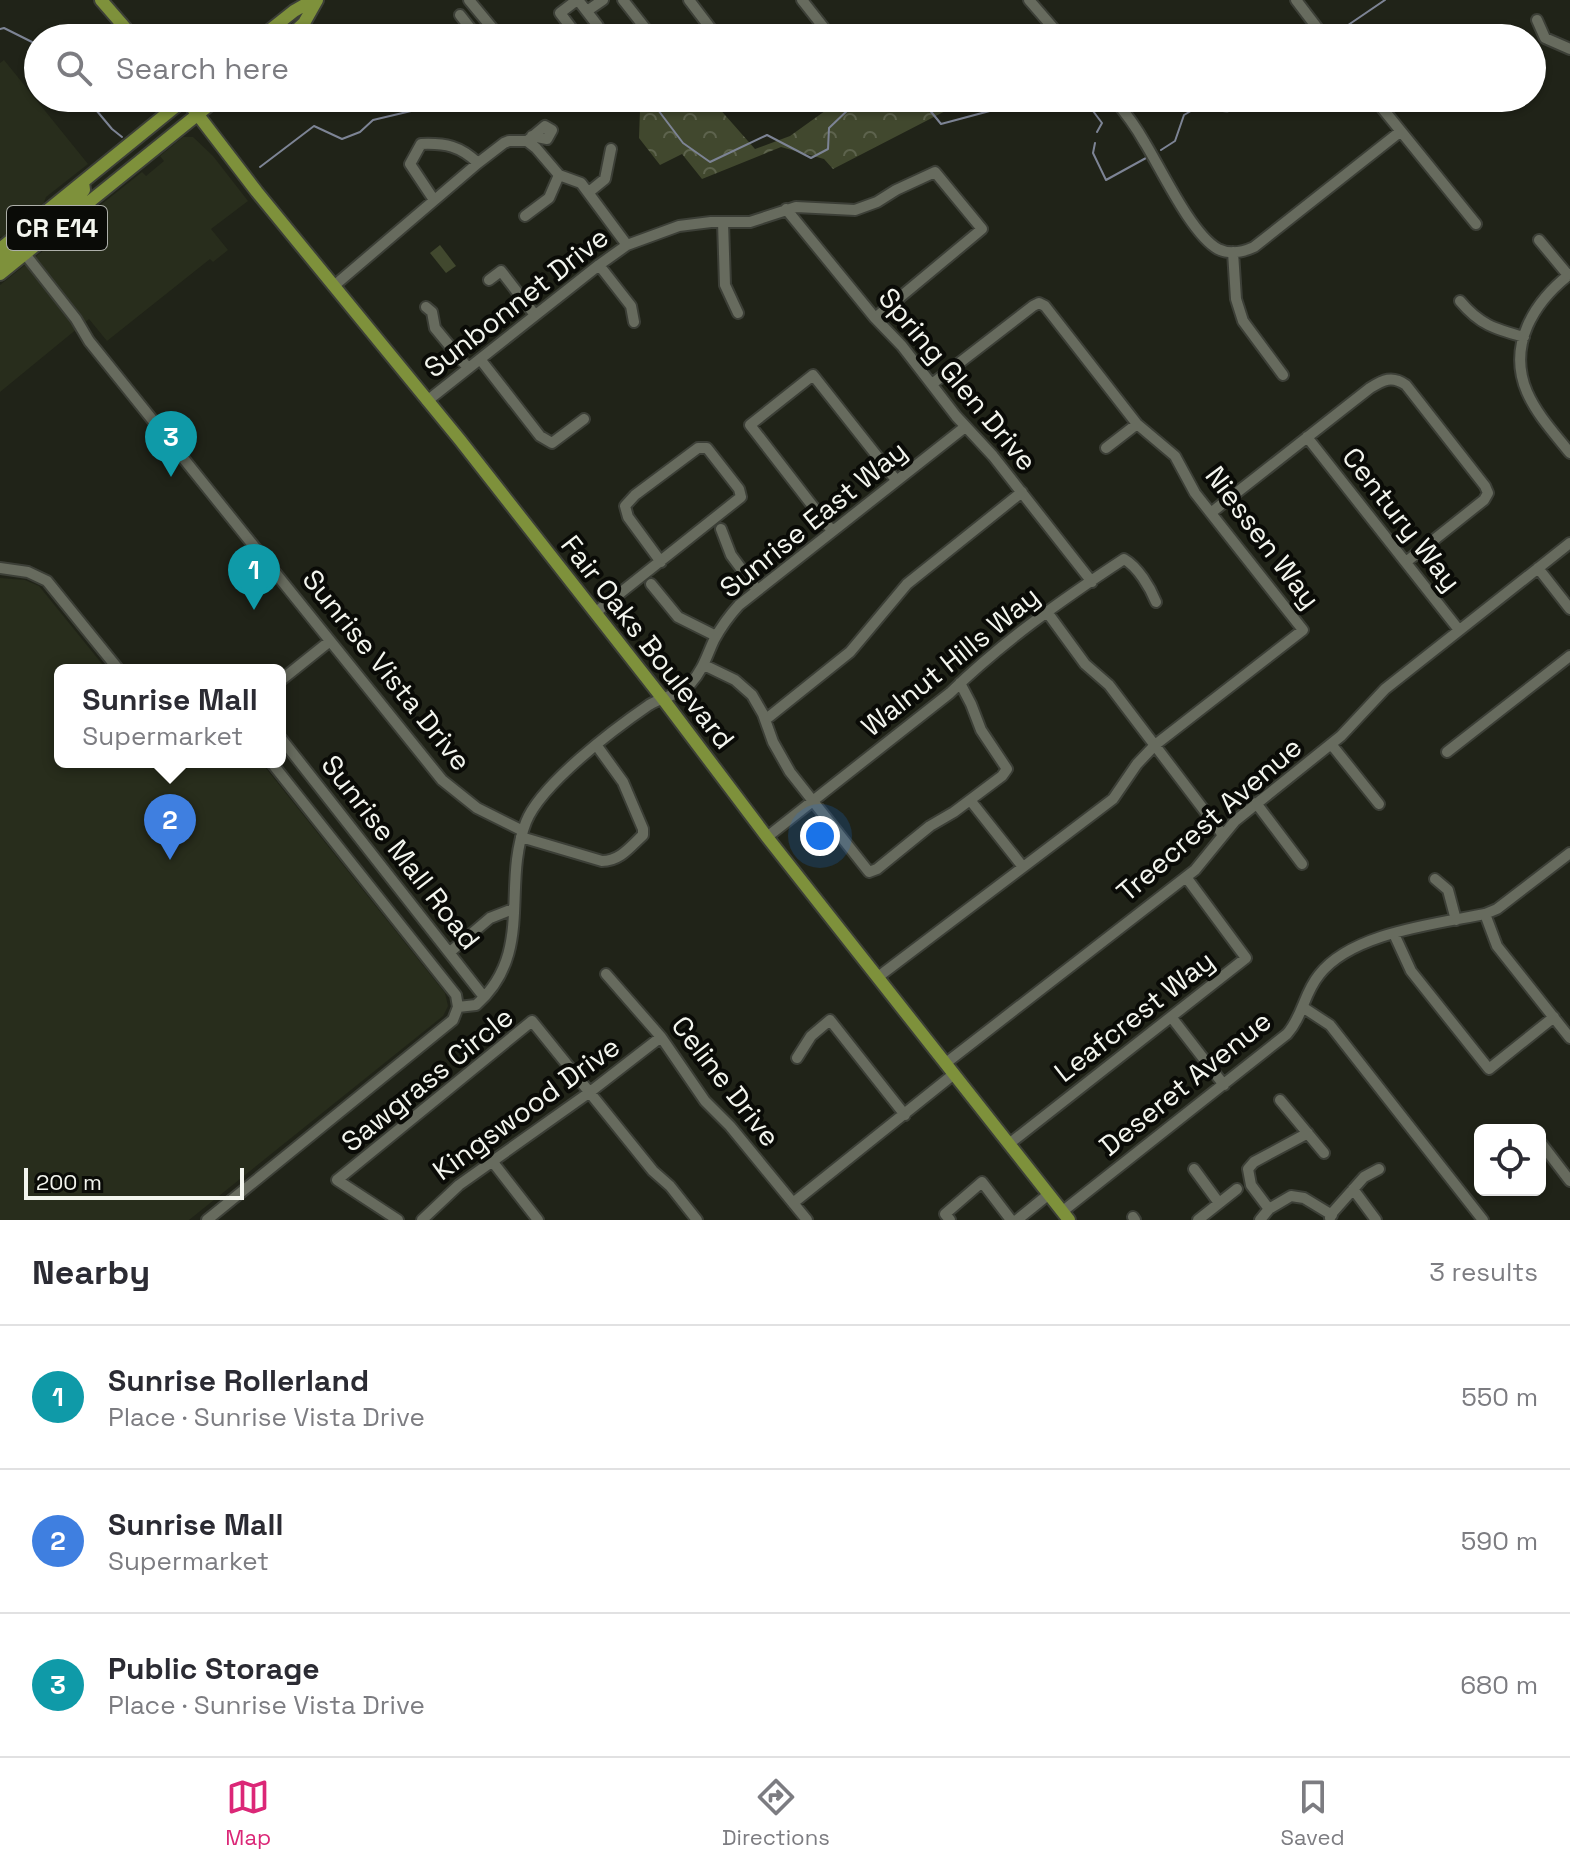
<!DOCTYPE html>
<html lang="en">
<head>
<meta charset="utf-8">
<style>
	body { margin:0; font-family:"Space Grotesk",sans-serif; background:#f7f7f7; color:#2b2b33 }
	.controls { position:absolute; right:24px; bottom:24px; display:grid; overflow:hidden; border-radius:12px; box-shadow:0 2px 6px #0004 }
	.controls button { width:72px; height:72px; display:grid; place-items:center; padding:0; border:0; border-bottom:2px solid #e1e1e2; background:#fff; color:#2b2b33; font:40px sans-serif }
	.scale { position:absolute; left:24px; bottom:20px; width:220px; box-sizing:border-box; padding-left:8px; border:4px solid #f3f5ee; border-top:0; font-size:22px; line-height:28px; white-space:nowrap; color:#f3f5ee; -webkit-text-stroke:6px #0a0b07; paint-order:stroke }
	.you { position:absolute; left:820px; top:836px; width:28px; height:28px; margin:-20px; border:6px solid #fff; border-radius:50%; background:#1a73e8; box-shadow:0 0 0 12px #1a73e833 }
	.badge { display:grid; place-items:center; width:52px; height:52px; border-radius:50%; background:#db2777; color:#fff; font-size:26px; font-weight:700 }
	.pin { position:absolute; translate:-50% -66px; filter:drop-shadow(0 2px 4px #0008) }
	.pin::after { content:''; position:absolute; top:42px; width:28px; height:24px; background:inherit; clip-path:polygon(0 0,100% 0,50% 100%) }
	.popup { position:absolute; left:54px; top:664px; width:232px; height:104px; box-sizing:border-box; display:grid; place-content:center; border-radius:12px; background:#fff; filter:drop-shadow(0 2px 6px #0005); font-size:26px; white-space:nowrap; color:#7c7c81 }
	.popup b { font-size:30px; color:#2b2b33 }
	.popup::after { content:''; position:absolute; left:50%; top:100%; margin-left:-16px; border:16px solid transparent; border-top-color:#fff }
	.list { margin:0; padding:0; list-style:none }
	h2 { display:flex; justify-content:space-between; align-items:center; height:104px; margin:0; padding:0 32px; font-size:34px }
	h2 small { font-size:26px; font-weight:400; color:#7c7c81 }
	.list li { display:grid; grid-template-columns:52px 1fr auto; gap:24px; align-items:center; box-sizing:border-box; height:144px; padding:0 32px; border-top:2px solid #e1e1e2 }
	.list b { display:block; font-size:30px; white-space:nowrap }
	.list p { margin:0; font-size:26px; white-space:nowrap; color:#7c7c81 }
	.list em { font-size:26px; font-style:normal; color:#7c7c81 }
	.icon { flex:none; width:44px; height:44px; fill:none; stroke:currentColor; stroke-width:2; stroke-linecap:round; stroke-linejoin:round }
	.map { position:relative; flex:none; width:1570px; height:1220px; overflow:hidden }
	.search { position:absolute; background:#fff; box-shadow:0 2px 6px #0004; left:24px; right:24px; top:24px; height:88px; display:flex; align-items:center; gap:20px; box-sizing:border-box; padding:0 28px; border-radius:44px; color:#7c7c81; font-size:30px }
	.sheet { height:536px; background:#fff }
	nav { display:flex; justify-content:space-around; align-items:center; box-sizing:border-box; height:112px; border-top:2px solid #e1e1e2; background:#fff; font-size:22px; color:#7c7c81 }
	nav a { display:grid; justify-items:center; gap:4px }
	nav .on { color:#db2777 }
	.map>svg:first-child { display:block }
	.built { fill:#282d1c }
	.green { fill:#41482e }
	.forest { fill:url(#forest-crowns) }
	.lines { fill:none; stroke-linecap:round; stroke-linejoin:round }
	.stream { stroke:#7d8495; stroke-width:2 }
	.minor-casing { stroke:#3c3f37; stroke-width:14 }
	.major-casing { stroke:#3c3f37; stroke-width:16 }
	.minor { stroke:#676b5e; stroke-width:10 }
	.major { stroke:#7e913b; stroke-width:12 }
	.labels { text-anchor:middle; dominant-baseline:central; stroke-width:8; stroke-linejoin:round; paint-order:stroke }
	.shield { fill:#0a0b07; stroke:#adafa9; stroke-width:2 }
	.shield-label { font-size:26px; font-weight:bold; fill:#f3f5ee }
	.street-label { font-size:28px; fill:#f3f5ee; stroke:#0a0b07 }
</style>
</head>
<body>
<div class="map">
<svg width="1570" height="1220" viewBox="0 0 1570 1220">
	<defs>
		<pattern id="forest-crowns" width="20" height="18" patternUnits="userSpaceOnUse" patternTransform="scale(2)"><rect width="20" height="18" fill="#41482e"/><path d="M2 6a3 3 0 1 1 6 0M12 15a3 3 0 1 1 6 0" fill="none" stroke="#5d634d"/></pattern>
	</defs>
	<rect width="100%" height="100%" fill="#202318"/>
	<path class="built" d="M4,60L88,164L46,197L42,208L5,236L0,237V63Z
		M183,137H193L213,156L248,201L211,229L228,250L213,262L210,259L107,341L89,319L0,392V285L142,172L146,176L164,161L160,156Z
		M0,578L25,580L39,586L107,670H60V762H261L445,993L448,1006L443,1016L189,1220H0Z"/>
	<path class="green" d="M440,245L456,266L446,273L430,253Z"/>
	<path class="forest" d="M630,98H710L755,149L790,136L843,98H955L959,104L833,169L824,159L781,147L702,179L682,154L660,165L639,138L640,110Z"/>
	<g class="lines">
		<path class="stream" d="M0,29L4,28L38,45
			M1332,36L1385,0
			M86,98L112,129L122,137
			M520,98L530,101L531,98
			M649,98L683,143L710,162L767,135L811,158L828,149L829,128L851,107L874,102L877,98
			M920,98L941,124L1023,102L1047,111L1064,105L1093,111L1102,123L1097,132
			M1095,143L1093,153L1106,180L1146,158
			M1161,150L1175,141L1184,115L1201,105C1222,112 1233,117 1248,98
			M260,167L314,126L342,139L360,132L373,120L466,98"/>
		<g class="minor-casing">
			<path id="minor" d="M469,0L493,29L504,38
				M577,0L560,13L579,38
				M578,0L598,26L582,38
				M623,0L653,38
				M689,0L718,38
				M802,0L832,38
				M1029,0L1062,38
				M1296,0L1325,38
				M587,11L603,0
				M460,15L478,38
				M1537,20L1545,38L1570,49
				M1113,98C1125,112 1136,127 1145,143C1161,169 1192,235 1218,249C1230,255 1243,252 1254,247L1401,131
				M1374,98L1476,224
				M527,141L545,126L552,130L547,139L532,136
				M589,192L605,179L611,149
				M434,200L410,164L421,144C446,143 460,146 478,163
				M786,209L875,318L902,346L956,416L993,456L1092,582
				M525,216L549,198L559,175
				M723,222L725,285L738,313
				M1539,240L1568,275
				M1233,252L1236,299L1243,321L1283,375
				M25,254L76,319L89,341L442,780L477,808L523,831
				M599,265L631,306L634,322
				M1570,274C1534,302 1507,345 1527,392C1537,415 1555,434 1570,453
				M489,280L501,271L535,315
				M335,285L478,163L504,143L509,141H527L536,148L559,175L581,183L627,245
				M1460,301C1480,325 1495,329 1524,337
				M426,307L432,312L435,328L468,368
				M480,359L540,436L552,443L584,419
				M427,401L599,265L627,245L679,226L711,222H750L796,207L855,210L877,202L896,190L935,172L982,229L875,318
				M1307,437L1459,630
				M1106,448L1137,424
				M1212,512L1370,388C1383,380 1392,375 1406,385L1485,486L1488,493L1484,500L1406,562
				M721,529L731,555L757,590
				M832,531L750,425L813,375L896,480
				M0,568L28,572L47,581L119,670
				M1538,568L1570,609
				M651,584L678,617L716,636
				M1047,612L1085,664L1109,685L1223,835
				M595,613L741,497L739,489L707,448H698L635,495L625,506L628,517L661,562
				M704,665L735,680L752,695L763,714L773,742L790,772L869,872L877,869L930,826L954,812L1002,776L1007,769L981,730L971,704L960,683
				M280,681L330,641
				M765,720L850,652L907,584L1022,492
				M280,737L484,997
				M1331,744L1379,804
				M1447,752L1570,656
				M970,800L1023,867
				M1256,803L1302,864
				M521,837L602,861C620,861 630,847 643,835V829L623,782L597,746
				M767,837L950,693C1002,642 1063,599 1124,559C1138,567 1150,587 1156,602
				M1435,879L1448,890L1456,920
				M1485,914L1497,946L1570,1038
				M1394,934L1411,971L1489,1069L1554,1017
				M450,952L490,918L513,909
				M606,974L661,1037L705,1101L730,1126L807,1220
				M878,977L1113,799L1137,764L1155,745L1303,630L1195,493L1175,456L1137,424L1045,306L1039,303L1033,306L932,384
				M458,1007L476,1005C535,953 501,886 526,822C541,784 614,729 649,705C663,696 679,696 691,683C703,670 707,655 714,640C721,627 729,616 739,605L965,427
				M1304,1008L1330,1025L1483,1220
				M1172,1018L1224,1085
				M797,1058L811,1036L830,1020L905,1115
				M946,1063L1195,870L1235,821L1341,736L1385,689L1570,543
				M1280,1100L1324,1153
				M1541,1143L1570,1181
				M1009,1144L1246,958L1186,877
				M492,1161L538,1220
				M1194,1169L1219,1203
				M1353,1189L1376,1220
				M793,1203L954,1074
				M1269,1209L1251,1185L1248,1169L1254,1162L1308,1133
				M1063,1211L1287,1034C1303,1016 1304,993 1319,975C1351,933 1435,924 1485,914L1497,909L1570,853
				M1133,1217L1135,1220
				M1330,1218L1333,1212L1364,1177L1379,1169
				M207,1220L453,1020L458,1007L456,995L271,762
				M398,1220L337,1180L532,1021L653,1171L670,1186L697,1220
				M422,1220L459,1185L590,1092L661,1037
				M950,1220L945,1214L982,1182L1011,1220
				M1017,1220L1049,1194
				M1198,1220L1237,1189
				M1260,1220L1269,1209L1291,1196L1304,1198L1332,1215"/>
		</g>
		<g class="major-casing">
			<path id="major" d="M101,0L134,38
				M260,38L294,11L313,0
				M288,38L304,23L317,0
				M185,98L257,192L460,440L663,699L767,837L1069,1220
				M0,249L186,98
				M25,254L27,239L78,198L84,190L83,182
				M0,262L15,248L16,236
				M0,274L218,98"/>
		</g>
		<use href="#minor" class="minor"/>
		<use href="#major" class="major"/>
	</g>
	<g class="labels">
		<rect class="shield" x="7" y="206" width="100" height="44" rx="6"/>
		<g class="shield-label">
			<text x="57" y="228">CR E14</text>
		</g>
		<g class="street-label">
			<text transform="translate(516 302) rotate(-38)">Sunbonnet Drive</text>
			<text transform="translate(958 379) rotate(50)">Spring Glen Drive</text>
			<text transform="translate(813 519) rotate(-39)">Sunrise East Way</text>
			<text transform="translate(1402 519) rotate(52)">Century Way</text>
			<text transform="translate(1263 537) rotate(53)">Niessen Way</text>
			<text transform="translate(648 642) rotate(52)">Fair Oaks Boulevard</text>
			<text transform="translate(950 661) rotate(-39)">Walnut Hills Way</text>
			<text transform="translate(387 670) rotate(51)">Sunrise Vista Drive</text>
			<text transform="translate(1209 819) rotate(-41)">Treecrest Avenue</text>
			<text transform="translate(401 852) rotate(52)">Sunrise Mall Road</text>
			<text transform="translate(1134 1016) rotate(-38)">Leafcrest Way</text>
			<text transform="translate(427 1079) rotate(-39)">Sawgrass Circle</text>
			<text transform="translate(726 1081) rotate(52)">Celine Drive</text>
			<text transform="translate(1185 1083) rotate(-39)">Deseret Avenue</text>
			<text transform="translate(526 1108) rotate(-36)">Kingswood Drive</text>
		</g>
	</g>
</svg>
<div class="controls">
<button><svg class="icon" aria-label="locate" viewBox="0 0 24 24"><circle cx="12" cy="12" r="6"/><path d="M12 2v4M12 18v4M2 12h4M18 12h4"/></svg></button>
</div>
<div class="scale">200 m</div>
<div class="you"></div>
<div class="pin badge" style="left:254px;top:610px;background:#0f9aa8">1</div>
<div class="pin badge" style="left:170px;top:860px;background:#3f7fe0">2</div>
<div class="popup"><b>Sunrise Mall</b>Supermarket</div>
<div class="pin badge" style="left:171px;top:477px;background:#0f9aa8">3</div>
<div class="search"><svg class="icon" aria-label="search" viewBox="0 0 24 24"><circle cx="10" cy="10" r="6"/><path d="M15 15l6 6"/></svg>Search here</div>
</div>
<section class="sheet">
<h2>Nearby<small>3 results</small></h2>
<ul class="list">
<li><span class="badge" style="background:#0f9aa8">1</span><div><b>Sunrise Rollerland</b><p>Place · Sunrise Vista Drive</p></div><em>550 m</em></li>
<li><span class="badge" style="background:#3f7fe0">2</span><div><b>Sunrise Mall</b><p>Supermarket</p></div><em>590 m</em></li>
<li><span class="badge" style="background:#0f9aa8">3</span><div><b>Public Storage</b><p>Place · Sunrise Vista Drive</p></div><em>680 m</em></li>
</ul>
</section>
<nav>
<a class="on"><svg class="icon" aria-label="map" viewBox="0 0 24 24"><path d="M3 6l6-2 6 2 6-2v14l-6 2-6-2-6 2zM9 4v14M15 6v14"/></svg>Map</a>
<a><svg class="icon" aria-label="directions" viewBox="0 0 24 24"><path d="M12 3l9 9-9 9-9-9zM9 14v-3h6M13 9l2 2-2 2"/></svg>Directions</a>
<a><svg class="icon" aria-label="saved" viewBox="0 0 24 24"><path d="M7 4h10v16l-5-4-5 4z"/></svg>Saved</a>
</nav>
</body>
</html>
